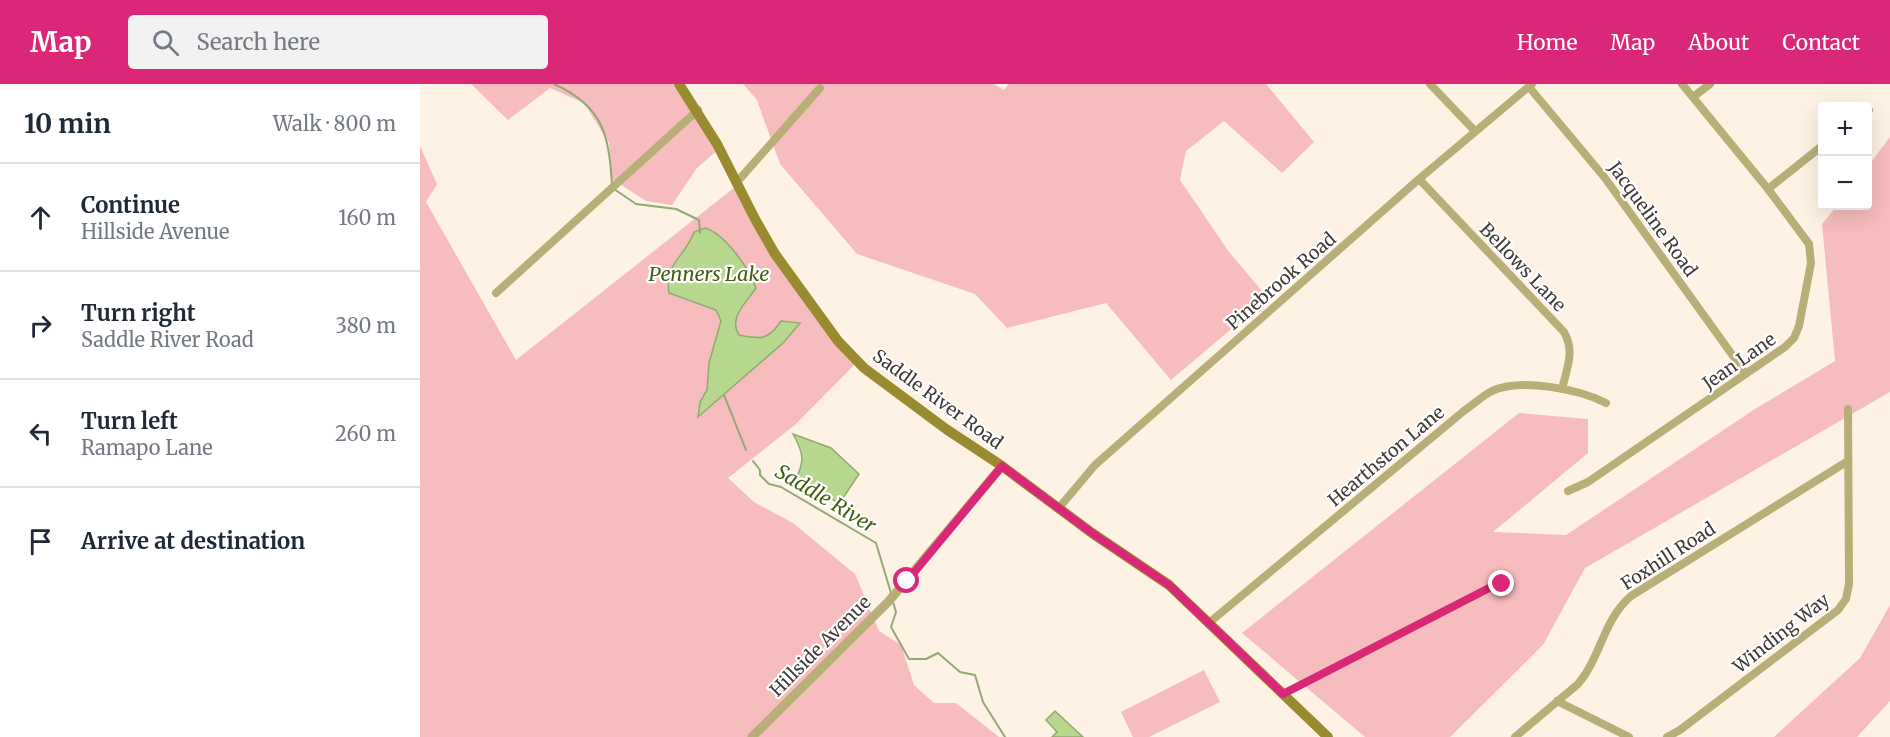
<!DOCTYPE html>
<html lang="en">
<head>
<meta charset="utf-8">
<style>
	body { margin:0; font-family:Merriweather,serif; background:#f2f2f3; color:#1f2937 }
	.controls { position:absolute; right:18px; top:18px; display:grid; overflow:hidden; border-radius:6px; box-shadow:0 6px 24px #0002 }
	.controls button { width:54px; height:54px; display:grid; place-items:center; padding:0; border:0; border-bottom:2px solid #e0e1e3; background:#fff; color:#1f2937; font:30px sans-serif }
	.stop { position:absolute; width:18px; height:18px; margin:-14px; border:4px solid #db2777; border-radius:50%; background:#fff }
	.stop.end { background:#db2777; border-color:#fff; box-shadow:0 2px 6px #0008 }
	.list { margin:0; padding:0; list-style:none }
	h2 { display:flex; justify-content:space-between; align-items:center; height:78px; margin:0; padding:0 24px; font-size:26px }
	h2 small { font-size:20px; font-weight:400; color:#747a83 }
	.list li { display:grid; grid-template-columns:39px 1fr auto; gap:18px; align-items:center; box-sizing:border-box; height:108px; padding:0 24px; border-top:2px solid #e0e1e3 }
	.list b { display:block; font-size:22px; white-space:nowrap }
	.list p { margin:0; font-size:20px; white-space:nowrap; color:#747a83 }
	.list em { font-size:20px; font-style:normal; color:#747a83 }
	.icon { flex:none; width:33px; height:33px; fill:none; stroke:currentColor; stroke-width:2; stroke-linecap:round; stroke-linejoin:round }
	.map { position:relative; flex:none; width:1470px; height:653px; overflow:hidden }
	header { display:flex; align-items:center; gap:36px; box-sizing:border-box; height:84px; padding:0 30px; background:#db2777; color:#fff }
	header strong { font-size:28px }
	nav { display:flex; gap:33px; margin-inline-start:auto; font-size:21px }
	.search { width:420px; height:54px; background:#f2f2f3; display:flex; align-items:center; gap:15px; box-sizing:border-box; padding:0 21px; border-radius:6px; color:#747a83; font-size:22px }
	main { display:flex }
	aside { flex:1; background:#fff }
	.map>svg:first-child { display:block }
	.green { fill:#f7bcbd }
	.water { fill:#b7d88e; stroke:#93a974; stroke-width:1.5 }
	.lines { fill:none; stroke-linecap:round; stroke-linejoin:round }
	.stream { stroke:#93a974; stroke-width:2 }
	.minor { stroke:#b7af77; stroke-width:8 }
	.tertiary { stroke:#b7af77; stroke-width:9 }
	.secondary { stroke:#998b2f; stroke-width:10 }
	.route { stroke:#db2777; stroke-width:8 }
	.labels { text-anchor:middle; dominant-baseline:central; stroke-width:4.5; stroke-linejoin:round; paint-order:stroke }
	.street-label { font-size:18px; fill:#403b36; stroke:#fff }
	.water-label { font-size:20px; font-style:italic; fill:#425f0f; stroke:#fff }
</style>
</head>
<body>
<header>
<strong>Map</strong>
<div class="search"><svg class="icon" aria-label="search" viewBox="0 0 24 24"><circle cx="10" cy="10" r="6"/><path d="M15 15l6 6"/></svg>Search here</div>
<nav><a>Home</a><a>Map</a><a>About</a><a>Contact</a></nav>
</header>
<main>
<aside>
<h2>10 min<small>Walk · 800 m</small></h2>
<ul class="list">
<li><svg class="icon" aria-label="ahead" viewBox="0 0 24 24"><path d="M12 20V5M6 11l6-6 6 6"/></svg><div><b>Continue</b><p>Hillside Avenue</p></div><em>160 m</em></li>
<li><svg class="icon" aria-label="right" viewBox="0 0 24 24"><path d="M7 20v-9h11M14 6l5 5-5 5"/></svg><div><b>Turn right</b><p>Saddle River Road</p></div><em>380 m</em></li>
<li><svg class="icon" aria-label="left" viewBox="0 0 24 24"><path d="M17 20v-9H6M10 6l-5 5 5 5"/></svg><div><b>Turn left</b><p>Ramapo Lane</p></div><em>260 m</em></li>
<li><svg class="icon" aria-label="arrive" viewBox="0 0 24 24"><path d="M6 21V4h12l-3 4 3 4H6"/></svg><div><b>Arrive at destination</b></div></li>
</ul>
</aside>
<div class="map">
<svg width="1470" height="653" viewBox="0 0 1470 653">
	<rect width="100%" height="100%" fill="#fef2e4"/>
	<path class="green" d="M51,0H261L300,64L277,84L252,121L226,117L192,95L189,59L164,19L130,4L88,36Z
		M323,0H574L584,6L589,0H846L894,58L862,89L804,37L766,67L760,96L809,168L848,214L751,296L686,219L587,244L555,210L437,170L360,80L337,16Z
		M1470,53V308L1165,484L1123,561L1030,653H945L822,549L1099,329L1168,335V369L1073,448L1146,451L1335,325L1415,277L1402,140L1417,122H1448V82Z
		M0,62L17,100L6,118L96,276L315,103L436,279L376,340L308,394L334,418L373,439L435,490L459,547L481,561L494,601L514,619H536L579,653H0Z
		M1470,521V617L1437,653H1354L1440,574Z
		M784,586L800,618L729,653H713L701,628Z"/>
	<path class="water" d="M285,144C305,150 329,184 336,204C326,219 308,234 319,251C340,255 348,257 361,237L380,239L364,258L278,333L280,318L287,306L289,279L301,237L296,226L249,209C244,178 265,174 274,148Z
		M373,350L411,364L439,390L419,420L390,399L375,397C385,377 384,370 373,350Z
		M635,627L663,653H632L637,648L626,636Z"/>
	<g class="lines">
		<path class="stream" d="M134,0C183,22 189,51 192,101
			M194,105L216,120L256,125L279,136L280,149
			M304,311L326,366
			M333,377L340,386V391L349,400L361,403L456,459L471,509
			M473,518L476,528L471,543L489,575H506L518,569L540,588L555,591L563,618L585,653"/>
		<path class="minor" d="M1010,0L1055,47
			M1109,3L1185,94L1326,290
			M1273,13L1290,0
			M1448,27L1449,26
			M999,95L1144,248C1155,267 1147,284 1142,305
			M317,98L400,4
			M1348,105L1402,62
			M76,209L278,26
			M1148,407L1168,398L1365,263L1374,254L1379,242L1391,179L1389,160L1348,105L1262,0
			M638,425L675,381L999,95L1112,0
			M790,538L1045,326C1054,320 1062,312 1072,307C1101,294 1159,305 1186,319
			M863,610L1073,502L1091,501
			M1137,617L1209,653
			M1095,653L1158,600C1181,573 1183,536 1211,512L1428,377
			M1247,653L1260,646L1418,526L1426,515L1429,500L1428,325"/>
		<path class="tertiary" d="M332,653L469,517L582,382"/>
		<path class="secondary" d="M259,0L297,60L335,135L355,170L418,257L444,284L526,345L582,382L672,449L749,501L908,653"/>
	</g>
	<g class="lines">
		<path class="route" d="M487,497L582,382L672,449L749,501L863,610L1073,502L1082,500"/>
	</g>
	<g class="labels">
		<g class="street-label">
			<text transform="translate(1233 135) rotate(54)">Jacqueline Road</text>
			<text transform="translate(1103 183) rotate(46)">Bellows Lane</text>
			<text transform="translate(861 197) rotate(-41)">Pinebrook Road</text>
			<text transform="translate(1319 277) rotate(-35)">Jean Lane</text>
			<text transform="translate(518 315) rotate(36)">Saddle River Road</text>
			<text transform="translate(966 372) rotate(-40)">Hearthston Lane</text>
			<text transform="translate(1248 472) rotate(-33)">Foxhill Road</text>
			<text transform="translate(1361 549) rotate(-38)">Winding Way</text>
			<text transform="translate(400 562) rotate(-45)">Hillside Avenue</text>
		</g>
		<g class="water-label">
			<text x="289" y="189">Penners Lake</text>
			<text transform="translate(406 414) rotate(31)">Saddle River</text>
		</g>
	</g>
</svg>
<div class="controls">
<button>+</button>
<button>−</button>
</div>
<div class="stop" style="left:487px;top:497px"></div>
<div class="stop end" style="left:1082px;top:500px"></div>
</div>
</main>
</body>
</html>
